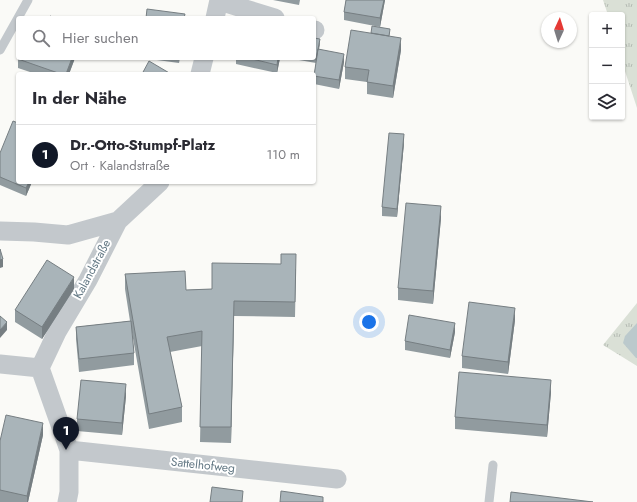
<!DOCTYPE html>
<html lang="de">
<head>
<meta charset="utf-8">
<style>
	body { margin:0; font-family:Jost,sans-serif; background:#f2f2f3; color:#2b2b33 }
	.controls { position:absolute; right:12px; top:12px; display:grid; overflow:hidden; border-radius:4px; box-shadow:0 1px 3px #0004 }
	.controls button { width:36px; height:36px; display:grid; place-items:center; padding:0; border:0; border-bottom:1px solid #e1e1e2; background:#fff; color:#2b2b33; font:20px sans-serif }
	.compass { position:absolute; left:541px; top:12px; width:36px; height:36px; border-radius:50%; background:#fff; box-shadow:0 1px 3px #0004; rotate:4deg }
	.you { position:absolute; left:369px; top:322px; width:14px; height:14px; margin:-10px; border:3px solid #fff; border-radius:50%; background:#1a73e8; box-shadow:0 0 0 6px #1a73e833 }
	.badge { display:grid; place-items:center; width:26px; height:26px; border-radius:50%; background:#111827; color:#fff; font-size:13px; font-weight:700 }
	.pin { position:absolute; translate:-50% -33px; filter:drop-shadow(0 1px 2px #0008) }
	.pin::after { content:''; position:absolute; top:21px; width:14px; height:12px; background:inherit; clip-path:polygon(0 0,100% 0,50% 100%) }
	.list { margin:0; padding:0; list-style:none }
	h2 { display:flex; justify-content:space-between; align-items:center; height:52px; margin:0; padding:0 16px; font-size:17px }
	h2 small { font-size:13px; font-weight:400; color:#7c7c81 }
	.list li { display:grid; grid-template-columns:26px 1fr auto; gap:12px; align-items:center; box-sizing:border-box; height:60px; padding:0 16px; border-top:1px solid #e1e1e2 }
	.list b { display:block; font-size:15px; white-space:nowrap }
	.list p { margin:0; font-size:13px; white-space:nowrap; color:#7c7c81 }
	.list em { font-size:13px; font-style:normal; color:#7c7c81 }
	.icon { flex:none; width:22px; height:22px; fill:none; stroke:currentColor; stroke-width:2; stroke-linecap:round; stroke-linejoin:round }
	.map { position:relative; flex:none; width:637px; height:502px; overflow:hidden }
	.search { position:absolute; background:#fff; box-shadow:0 1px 3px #0004; left:16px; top:16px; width:300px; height:44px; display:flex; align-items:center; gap:10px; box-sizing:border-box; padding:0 14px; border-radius:4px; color:#7c7c81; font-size:15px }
	.panel { position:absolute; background:#fff; box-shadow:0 1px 3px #0004; left:16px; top:72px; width:300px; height:112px; border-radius:4px }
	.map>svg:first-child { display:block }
	.grass { fill:url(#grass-tufts) }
	.water { fill:#bbc9cc }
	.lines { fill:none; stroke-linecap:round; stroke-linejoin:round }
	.lane { stroke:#c3c8cc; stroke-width:9 }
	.street { stroke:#c3c8cc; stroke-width:19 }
	.wall { fill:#919b9f }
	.shaded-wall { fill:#767e82 }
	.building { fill:#a9b4b9; stroke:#767e82 }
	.labels { text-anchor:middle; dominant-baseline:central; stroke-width:4; stroke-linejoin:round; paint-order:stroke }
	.street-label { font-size:12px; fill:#637884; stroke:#fff }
</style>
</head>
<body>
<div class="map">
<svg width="637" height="502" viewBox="0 0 637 502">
	<defs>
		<pattern id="grass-tufts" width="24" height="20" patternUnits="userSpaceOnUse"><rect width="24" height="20" fill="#dae0d6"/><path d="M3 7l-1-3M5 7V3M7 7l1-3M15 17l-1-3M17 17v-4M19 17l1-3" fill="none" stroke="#b4bab3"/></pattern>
	</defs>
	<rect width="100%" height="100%" fill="#fafaf7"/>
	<path class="grass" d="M603,0H637V108L622,62V15H608Z
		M637,303V366L603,345Z"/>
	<path class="water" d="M637,323V358H636L623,343L625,336Z"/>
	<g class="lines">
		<path class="lane" d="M0,50L28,0
			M489,502L493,465"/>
		<path class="street" d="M219,1L275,18
			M215,18L219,0
			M314,30H315
			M200,74L204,58
			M0,231L34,232L68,235L118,221
			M0,364L40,368L57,332L88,280L118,221L160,182
			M40,368L69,450V492L67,502
			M69,450L337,479"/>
	</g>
	<path class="wall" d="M273,0H300L299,5Z
		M346,0H385L380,27L344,20V12Z
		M371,33H390L389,36L401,50L393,98L367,94V82L345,79V67Z
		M320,43L319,50L344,62L339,89L314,84V74L316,63L299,60V58H314Z
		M75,58L69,74H36L18,68V59Z
		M142,58H180L179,63Z
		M236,58H280L277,73L236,64Z
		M404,143L397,217L382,216V207Z
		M0,153L18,182H32L26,196L0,185Z
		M441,218L433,304L398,300V288Z
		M296,269L295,317L234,316L231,443L200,442L202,346L170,352L182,407V422L149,429L131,327L134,353V365L79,372L76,339V327L130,321L125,289V274L186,290L212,289Z
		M74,289L42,339L15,322V310Z
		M515,320L508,374L462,368V356Z
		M455,332L450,358L405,350V341Z
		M551,392L547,437L455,429V417Z
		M126,396L122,435L77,431V419Z
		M43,435L28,502H0V441Z"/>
	<path class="shaded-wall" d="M384,0H385L380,27V18Z
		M401,38V50L393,98V86Z
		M320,39V43L316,63V59Z
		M344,54V62L339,89V80Z
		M72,58H75L69,74H66Z
		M278,58H280L277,73V65Z
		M404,134V143L397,217V209Z
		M29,182H32L26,196V188Z
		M441,206V218L433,304V291Z
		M3,259V267L0,268V260Z
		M74,277V289L42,339V327Z
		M234,301V316L231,443V427Z
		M515,308V320L508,374V362Z
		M7,322V330L0,338V330Z
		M455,323V332L450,358V350Z
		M551,380V392L547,437V425Z
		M126,384V396L122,435V423Z
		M43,423V435L28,502H27V496Z"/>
	<path class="building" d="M346,0H384L380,18L344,12Z
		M147,9L185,14L184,18H146Z
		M50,16L56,18H50Z
		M372,26L390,29L389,36L371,33Z
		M351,30L401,38L393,86L367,82L369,70L345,67Z
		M314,38L320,39L316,59L313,58H314Z
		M318,49L344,54L339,80L314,76Z
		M19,58H72L66,74H61L18,59Z
		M248,58H278L277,65Z
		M149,61L171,74H142Z
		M13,121L18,123V182H29L26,188L0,177V153Z
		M389,133L404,134L397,209L382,207Z
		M406,203L441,206L433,291L398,288Z
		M0,249L3,259L0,260Z
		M281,254H296L295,302L234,301L231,427H200L202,331L167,337L182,407L149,414L125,274L185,271L186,290L212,289V263L281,264Z
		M47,260L74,277L42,327L15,310Z
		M469,302L515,308L508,362L462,356Z
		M409,315L455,323L450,350L405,341Z
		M0,316L7,322L0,330Z
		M131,321L134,353L79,359L76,327Z
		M459,372L551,380L547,425L455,417Z
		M81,380L126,384L122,423L77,419Z
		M6,415L43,423L27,496L0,490V441Z
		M212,487L243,491L242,502H210Z
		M281,491L323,497V502H280Z
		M511,492L593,502H510Z"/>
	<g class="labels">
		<g class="street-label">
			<text transform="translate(92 269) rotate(-62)">Kalandstraße</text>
			<text transform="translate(203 465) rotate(6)">Sattelhofweg</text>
		</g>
	</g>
</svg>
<div class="controls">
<button>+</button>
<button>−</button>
<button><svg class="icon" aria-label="layers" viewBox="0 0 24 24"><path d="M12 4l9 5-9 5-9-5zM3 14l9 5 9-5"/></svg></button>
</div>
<svg class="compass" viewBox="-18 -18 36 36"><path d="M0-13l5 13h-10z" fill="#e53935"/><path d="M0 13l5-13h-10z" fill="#7c7c81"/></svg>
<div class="you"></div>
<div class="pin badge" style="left:66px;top:450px">1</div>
<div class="search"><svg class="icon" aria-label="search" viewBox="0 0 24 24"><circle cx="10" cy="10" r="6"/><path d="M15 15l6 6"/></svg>Hier suchen</div>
<section class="panel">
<h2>In der Nähe<small></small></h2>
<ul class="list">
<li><span class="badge">1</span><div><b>Dr.-Otto-Stumpf-Platz</b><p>Ort · Kalandstraße</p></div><em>110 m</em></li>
</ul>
</section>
</div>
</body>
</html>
